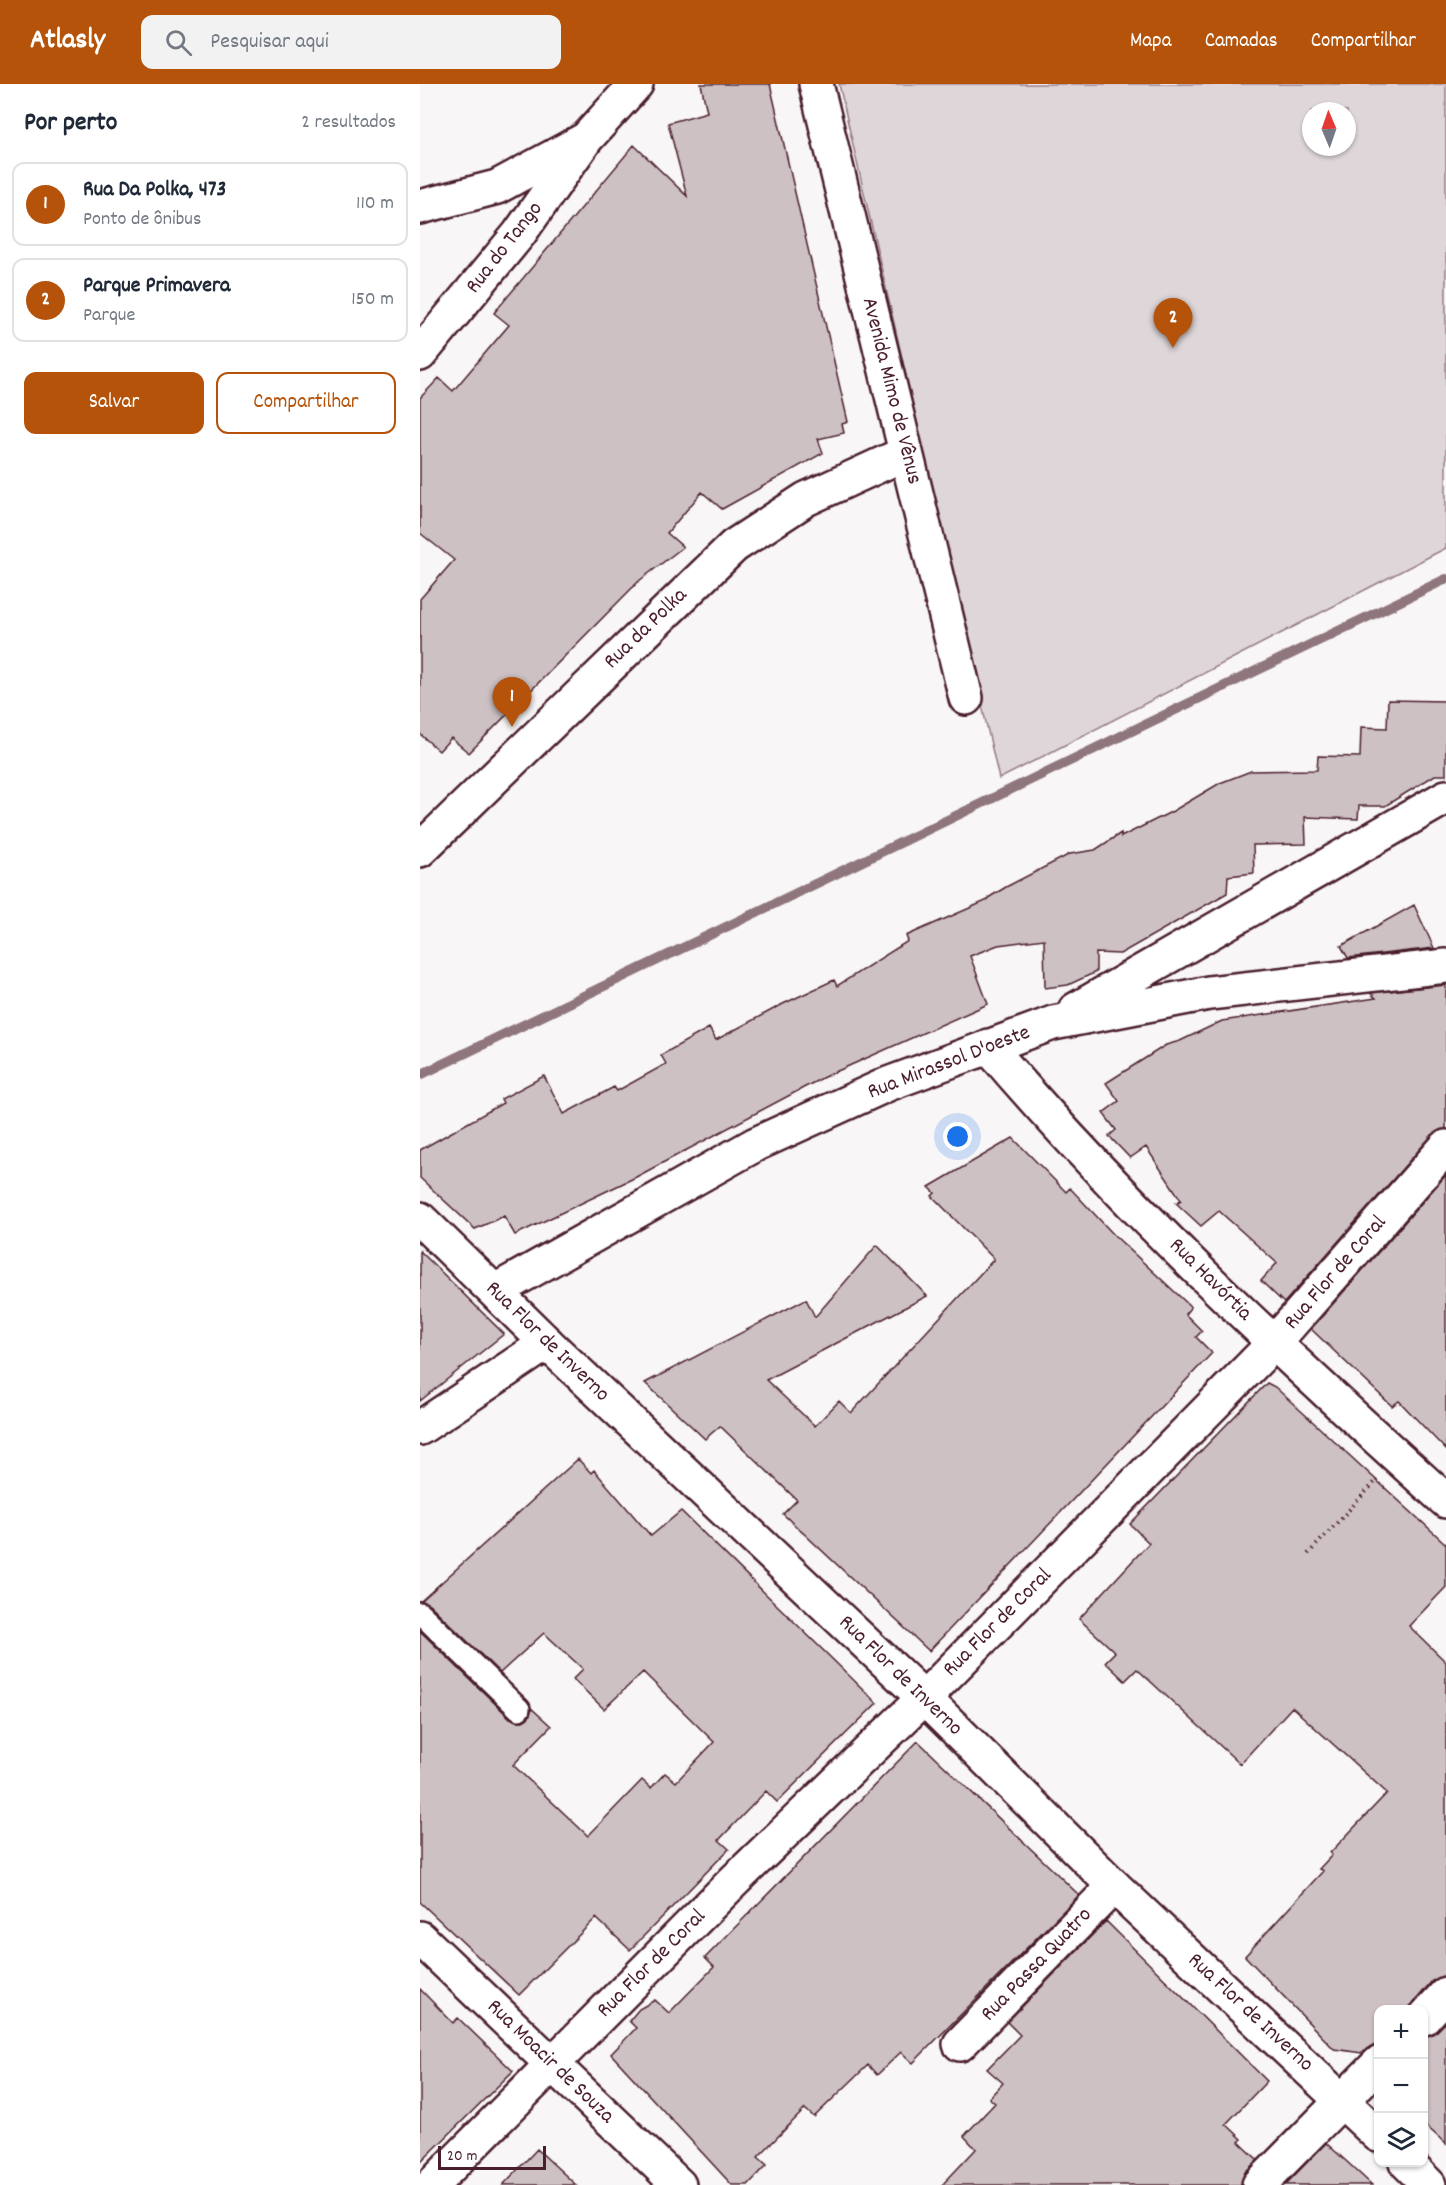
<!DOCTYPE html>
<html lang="pt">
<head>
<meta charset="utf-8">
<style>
	body { margin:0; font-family:Dekko,sans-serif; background:#f2f2f3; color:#1f2937 }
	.controls { position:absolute; right:18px; bottom:18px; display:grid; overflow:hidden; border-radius:12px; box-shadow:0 2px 4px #0004 }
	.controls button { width:54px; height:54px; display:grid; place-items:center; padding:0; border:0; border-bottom:2px solid #e0e1e3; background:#fff; color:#1f2937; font:30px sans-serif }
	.compass { position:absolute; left:882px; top:18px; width:54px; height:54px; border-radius:50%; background:#fff; box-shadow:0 2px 4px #0004; rotate:358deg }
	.scale { position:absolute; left:18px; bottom:15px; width:108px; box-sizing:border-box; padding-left:6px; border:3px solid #4a1f2b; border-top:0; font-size:16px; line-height:21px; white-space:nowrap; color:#4a1f2b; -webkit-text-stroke:4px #fff; paint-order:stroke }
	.you { position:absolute; left:538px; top:1053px; width:21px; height:21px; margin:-15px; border:4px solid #fff; border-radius:50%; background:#1a73e8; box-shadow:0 0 0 9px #1a73e833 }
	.badge { display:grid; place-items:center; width:39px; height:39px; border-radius:50%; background:#b45309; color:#fff; font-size:20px; font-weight:700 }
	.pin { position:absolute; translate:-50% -50px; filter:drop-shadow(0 2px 3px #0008) }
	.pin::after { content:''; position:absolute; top:32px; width:21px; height:18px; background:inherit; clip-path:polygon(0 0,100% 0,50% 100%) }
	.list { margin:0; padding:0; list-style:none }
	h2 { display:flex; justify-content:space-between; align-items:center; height:78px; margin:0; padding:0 24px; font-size:26px }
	h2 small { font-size:20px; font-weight:400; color:#747a83 }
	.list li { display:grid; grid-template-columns:39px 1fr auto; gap:18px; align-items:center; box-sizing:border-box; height:84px; margin:0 12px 12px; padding:0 12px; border:2px solid #e0e1e3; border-radius:12px }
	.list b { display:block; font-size:22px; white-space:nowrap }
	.list p { margin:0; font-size:20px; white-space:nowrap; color:#747a83 }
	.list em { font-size:20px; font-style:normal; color:#747a83 }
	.actions { display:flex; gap:12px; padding:18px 24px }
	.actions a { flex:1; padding:14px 0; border:2px solid #b45309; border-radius:12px; text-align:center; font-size:21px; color:#b45309 }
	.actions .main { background:#b45309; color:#fff }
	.icon { flex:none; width:33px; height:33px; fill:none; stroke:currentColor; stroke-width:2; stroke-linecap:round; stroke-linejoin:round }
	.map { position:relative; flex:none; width:1026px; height:2101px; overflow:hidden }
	header { display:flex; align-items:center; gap:36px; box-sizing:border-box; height:84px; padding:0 30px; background:#b45309; color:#fff }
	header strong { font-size:28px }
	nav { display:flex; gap:33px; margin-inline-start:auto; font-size:21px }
	.search { width:420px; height:54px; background:#f2f2f3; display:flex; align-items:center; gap:15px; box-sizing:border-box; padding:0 21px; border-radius:12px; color:#747a83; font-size:22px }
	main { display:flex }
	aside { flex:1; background:#fff }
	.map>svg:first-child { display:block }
	.green { fill:#ded6d9; stroke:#947a82; stroke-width:1.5; fill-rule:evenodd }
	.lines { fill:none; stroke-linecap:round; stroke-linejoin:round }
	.stream { stroke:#8f747b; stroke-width:10 }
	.building { fill:#cdc1c4; stroke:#4a1f2b; stroke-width:1.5 }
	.service-casing { stroke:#4a1f2b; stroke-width:26 }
	.minor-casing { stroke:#4a1f2b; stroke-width:38 }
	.tertiary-casing { stroke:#4a1f2b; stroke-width:38 }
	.path { stroke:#4a1f2b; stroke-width:4; stroke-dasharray:1.5 4.5; stroke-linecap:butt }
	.service { stroke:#fff; stroke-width:21 }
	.minor { stroke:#fff; stroke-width:33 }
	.tertiary { stroke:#fff; stroke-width:33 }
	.labels { text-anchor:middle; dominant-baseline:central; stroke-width:5; stroke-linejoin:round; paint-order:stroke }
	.street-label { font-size:22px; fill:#4a1f2b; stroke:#fff }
</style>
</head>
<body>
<header>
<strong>Atlasly</strong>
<div class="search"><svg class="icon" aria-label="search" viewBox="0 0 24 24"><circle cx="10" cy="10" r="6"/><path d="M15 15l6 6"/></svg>Pesquisar aqui</div>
<nav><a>Mapa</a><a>Camadas</a><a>Compartilhar</a></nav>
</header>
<main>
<aside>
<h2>Por perto<small>2 resultados</small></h2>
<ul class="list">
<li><span class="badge">1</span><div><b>Rua Da Polka, 473</b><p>Ponto de ônibus</p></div><em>110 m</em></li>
<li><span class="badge">2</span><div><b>Parque Primavera</b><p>Parque</p></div><em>150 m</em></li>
</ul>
<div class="actions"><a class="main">Salvar</a><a>Compartilhar</a></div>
</aside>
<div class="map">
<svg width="1026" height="2101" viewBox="0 0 1026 2101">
	<rect width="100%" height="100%" fill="#f8f6f7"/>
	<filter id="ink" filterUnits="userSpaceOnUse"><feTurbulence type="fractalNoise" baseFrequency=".0167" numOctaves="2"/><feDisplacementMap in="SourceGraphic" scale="12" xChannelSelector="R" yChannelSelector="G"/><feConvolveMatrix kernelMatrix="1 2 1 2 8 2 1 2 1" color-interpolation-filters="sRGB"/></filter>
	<g filter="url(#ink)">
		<path class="green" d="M419,0H1026V464L579,695ZM891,27H927V63H891Z"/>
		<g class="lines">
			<path class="stream" d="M0,991L1026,495"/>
		</g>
		<path class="building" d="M281,0H350L428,338L422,340L424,349L398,355L403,369L302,425L282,408L247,449L263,463L219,497L49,669L31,654L19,667L0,650V515L34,476L0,449V314L19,294L33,307L89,241L74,229L214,61L267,112L248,39L287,28Z
			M968,616L1026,617V691H1015L965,722H939L938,735L885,733L886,760L833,761L834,789L808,792L807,809L700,870L676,869V888L648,901L625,904L624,855L578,861L550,872L568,920L404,993L216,1093L95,1151L84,1132L55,1145L0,1094V1066L83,1019L81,1015L124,992L144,1030L194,1003L197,1007L246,980L241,971L289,944L296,956L363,920L414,896L417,902L488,857L486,852L568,816V814L586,803L650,770L675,766L701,749V753L753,727L800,699L831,687L897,686L898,672L940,673L941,643L967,644Z
			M994,821L1014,864L928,874L921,862Z
			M1026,901V1045L1012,1051L864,1219L841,1197L857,1179L799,1127L781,1142L756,1119L761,1116L726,1063L710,1074L689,1052L696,1046L683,1029L699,1017L686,999L746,961L760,957L802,937L956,914L950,909Z
			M593,1054L646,1108L650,1104L695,1152L771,1223L765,1230L782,1247L776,1253L792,1269L509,1567L363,1430L377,1416L300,1342L285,1355L225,1299L386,1215L395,1233L457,1161L507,1212L346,1296L395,1342L419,1317L431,1329L574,1175L512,1112L515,1109L509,1103Z
			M1026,1091V1366L979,1317L972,1322L891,1245Z
			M0,1167L84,1250L0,1317Z
			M847,1299L855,1303L1026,1460V1503L989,1542L1026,1578V1892L1012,1897L988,1926H958V1962H952L942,1969L914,1965L825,1872L903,1787L899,1785L912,1771L910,1769L967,1709L872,1623L820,1680L717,1585L705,1597L685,1578L695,1568L659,1535L729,1459L710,1440Z
			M158,1375L171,1389L174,1386L231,1452L261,1427L457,1619L357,1718L346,1707L299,1756L309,1765L210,1866L176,1834L99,1911L0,1818V1547L90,1634L103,1637L109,1633L111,1624L131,1642L93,1681L168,1752L222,1696L231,1704L245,1689L256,1698L294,1658L223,1588L184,1625L153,1595L163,1585L124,1549L80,1589L9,1520L1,1517Z
			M498,1657L659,1811L493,1979L481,1968L457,1991L448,1981L394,2033L385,2025L338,2073L347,2081L328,2101H312L191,1970L216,1944L209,1937L219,1925L235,1916L249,1929L294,1883L285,1874Z
			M686,1837L847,1997L806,2040L822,2055L819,2058L838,2076L825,2088L821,2101H522L556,2065L544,2052L575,2019L569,2014L583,1999L567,1985L600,1951L587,1938Z
			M0,1905L33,1939L38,1934L93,1987L0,2079Z
			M1026,1938V2060L1004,2040V1952L1017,1947Z
			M906,2059L926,2077L952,2101H865Z
			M117,2065L156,2101H83Z"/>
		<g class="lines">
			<g class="service-casing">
				<path id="service" d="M0,1529L99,1625"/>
			</g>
			<g class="minor-casing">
				<path id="minor" d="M396,0L546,614
					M0,123L77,103L166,55L216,0
					M0,270L99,150L166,55
					M0,766L314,462L386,415L486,369
					M655,926L1026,713
					M568,962C707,1126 867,1273 1026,1417
					M75,1207L336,1060L468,1000L633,939L789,909L1026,882
					M0,1344L127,1259
					M0,1854L259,2101
					M1004,1934L1026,1910
					M540,1960L694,1802
					M12,2101L314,1797L504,1614L853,1260L1026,1063
					M839,2101L958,1980"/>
			</g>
			<g class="tertiary-casing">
				<path id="tertiary" d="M0,1135L127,1259L504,1614L694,1802L958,2051
					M986,2078L1009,2101"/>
			</g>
			<path class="path" d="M888,1470L955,1398"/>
			<use href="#service" class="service"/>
			<use href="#minor" class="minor"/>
			<use href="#tertiary" class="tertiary"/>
		</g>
	</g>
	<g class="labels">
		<g class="street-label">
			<text transform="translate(85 164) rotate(-52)">Rua do Tango</text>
			<text transform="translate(471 307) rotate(76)">Avenida Mimo de Vênus</text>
			<text transform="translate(226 545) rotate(-44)">Rua da Polka</text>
			<text transform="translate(529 979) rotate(-21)">Rua Mirassol D'oeste</text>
			<text transform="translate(916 1189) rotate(-49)">Rua Flor de Coral</text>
			<text transform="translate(790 1196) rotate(45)">Rua Havórtia</text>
			<text transform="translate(127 1258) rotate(44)">Rua Flor de Inverno</text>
			<text transform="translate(578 1539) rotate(-45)">Rua Flor de Coral</text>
			<text transform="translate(480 1592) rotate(44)">Rua Flor de Inverno</text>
			<text transform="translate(232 1880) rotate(-45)">Rua Flor de Coral</text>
			<text transform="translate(617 1881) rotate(-46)">Rua Passa Quatro</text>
			<text transform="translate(830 1929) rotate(43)">Rua Flor de Inverno</text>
			<text transform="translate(130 1978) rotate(44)">Rua Moacir de Souza</text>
		</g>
	</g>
</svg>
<div class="controls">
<button>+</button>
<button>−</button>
<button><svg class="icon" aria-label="layers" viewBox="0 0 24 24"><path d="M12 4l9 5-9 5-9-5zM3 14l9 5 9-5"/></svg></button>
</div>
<svg class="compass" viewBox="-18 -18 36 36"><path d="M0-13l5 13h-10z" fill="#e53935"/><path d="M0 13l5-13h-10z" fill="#747a83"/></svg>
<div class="scale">20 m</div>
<div class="you"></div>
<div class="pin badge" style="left:92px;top:643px">1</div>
<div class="pin badge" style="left:753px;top:264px">2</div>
</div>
</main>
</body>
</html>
